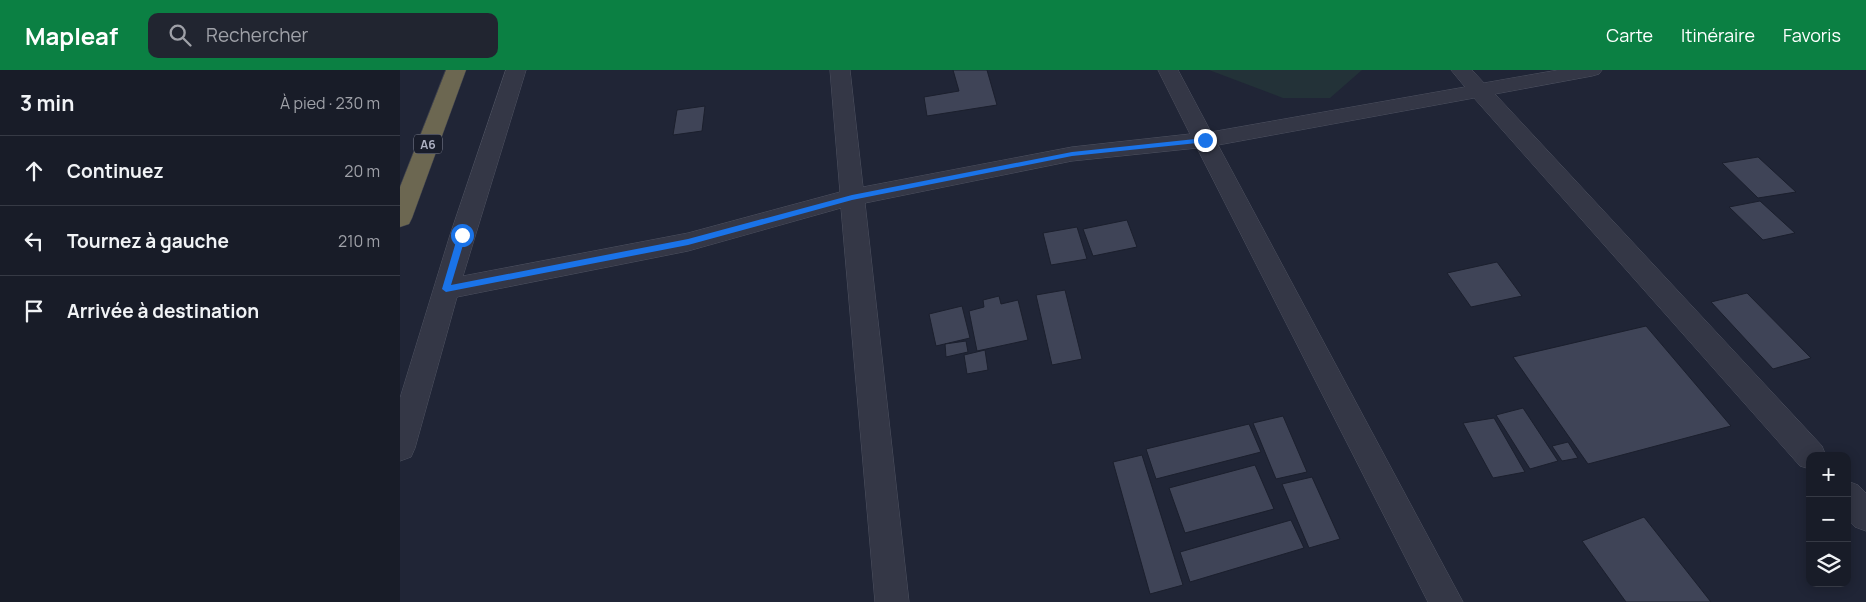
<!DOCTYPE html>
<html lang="fr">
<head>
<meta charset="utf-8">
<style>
	body { margin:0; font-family:Manrope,sans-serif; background:#212530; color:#f1f3f6 }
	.controls { position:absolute; right:15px; bottom:15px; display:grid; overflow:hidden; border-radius:10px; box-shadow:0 2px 12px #0003 }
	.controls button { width:45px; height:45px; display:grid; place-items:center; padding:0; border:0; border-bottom:1px solid #363a45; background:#181c28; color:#f1f3f6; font:25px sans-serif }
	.stop { position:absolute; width:15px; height:15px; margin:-11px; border:4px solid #1a73e8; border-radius:50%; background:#fff }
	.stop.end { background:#1a73e8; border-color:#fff; box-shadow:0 1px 5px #0008 }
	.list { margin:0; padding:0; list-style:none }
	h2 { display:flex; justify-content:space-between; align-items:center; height:65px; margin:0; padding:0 20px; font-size:21px }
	h2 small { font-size:16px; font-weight:400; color:#9fa1a8 }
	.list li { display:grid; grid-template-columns:32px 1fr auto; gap:15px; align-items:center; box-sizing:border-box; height:70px; padding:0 20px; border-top:1px solid #363a45 }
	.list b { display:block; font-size:19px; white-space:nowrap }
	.list em { font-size:16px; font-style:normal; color:#9fa1a8 }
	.icon { flex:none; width:28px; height:28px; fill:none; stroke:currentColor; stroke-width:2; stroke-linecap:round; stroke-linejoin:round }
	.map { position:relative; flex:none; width:1466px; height:532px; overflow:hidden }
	header { display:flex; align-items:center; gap:30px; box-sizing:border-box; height:70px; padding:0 25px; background:#0b8043; color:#fff }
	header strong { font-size:24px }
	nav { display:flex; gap:28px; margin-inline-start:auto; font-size:18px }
	.search { width:350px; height:45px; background:#212530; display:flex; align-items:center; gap:12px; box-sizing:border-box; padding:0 18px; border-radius:10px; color:#9fa1a8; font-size:19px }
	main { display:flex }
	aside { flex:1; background:#181c28 }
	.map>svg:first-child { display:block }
	.green { fill:#233238 }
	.building { fill:#3f4457; stroke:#1b1f2d }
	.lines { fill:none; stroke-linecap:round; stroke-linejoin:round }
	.street-casing { stroke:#4e5261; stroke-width:1 }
	.highway-casing { stroke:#3b3f4e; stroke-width:1 }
	.street { fill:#343746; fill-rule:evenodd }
	.highway { fill:#6c6751; fill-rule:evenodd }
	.route { fill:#1a73e8 }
	.labels { text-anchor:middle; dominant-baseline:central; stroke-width:4.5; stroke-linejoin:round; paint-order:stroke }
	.shield { fill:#191d2b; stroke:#818595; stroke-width:1 }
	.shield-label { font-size:12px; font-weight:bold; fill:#aeb1c3 }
</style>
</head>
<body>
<header>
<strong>Mapleaf</strong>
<div class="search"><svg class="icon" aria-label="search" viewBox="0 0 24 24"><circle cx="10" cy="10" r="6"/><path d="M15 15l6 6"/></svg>Rechercher</div>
<nav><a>Carte</a><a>Itinéraire</a><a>Favoris</a></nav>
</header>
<main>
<aside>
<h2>3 min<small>À pied · 230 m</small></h2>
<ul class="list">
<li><svg class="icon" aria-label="ahead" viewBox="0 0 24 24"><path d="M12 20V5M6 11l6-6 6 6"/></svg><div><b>Continuez</b></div><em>20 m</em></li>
<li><svg class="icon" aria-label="left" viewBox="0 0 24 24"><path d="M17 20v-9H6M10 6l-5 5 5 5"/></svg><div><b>Tournez à gauche</b></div><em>210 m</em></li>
<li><svg class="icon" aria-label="arrive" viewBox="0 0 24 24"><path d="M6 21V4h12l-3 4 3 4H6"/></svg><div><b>Arrivée à destination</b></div></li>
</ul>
</aside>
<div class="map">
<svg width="1466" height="532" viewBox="0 0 1466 532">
	<rect width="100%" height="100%" fill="#202536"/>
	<path class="green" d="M809,0H962L930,28H883Z"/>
	<path class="building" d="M553,0H587L597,35L527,46L524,27L559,21Z
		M305,36L302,61L273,65L277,40Z
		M1358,87L1396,122L1358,128L1322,93Z
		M1360,131L1395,163L1363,170L1329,137Z
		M727,150L737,177L693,186L683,159Z
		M677,157L687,189L651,195L643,163Z
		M1097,192L1122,226L1071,237L1047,203Z
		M665,220L682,289L652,295L636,225Z
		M1347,223L1411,288L1373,299L1311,232Z
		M599,226L601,234L618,230L628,270L577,281L569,241L584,237L583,230Z
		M562,236L570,268L536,276L529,244Z
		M1246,256L1331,356L1188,394L1113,287Z
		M566,271L568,282L546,287L545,274Z
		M585,280L588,300L567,304L564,285Z
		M1123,338L1158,391L1130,399L1096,345Z
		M883,346L907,402L876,409L853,353Z
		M1094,348L1125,402L1093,408L1063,353Z
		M849,354L861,382L756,409L746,379Z
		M1168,372L1178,388L1162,391L1152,376Z
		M742,385L783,515L750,524L713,392Z
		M855,395L874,439L785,463L769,418Z
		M912,407L940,469L909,478L882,414Z
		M1244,447L1311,532H1226L1182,471Z
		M891,450L904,478L790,512L780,482Z"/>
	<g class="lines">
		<g class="street-casing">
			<path id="street" d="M106,0H126L63,206L288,163L440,122L430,0H450L463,117L672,77L790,64L758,0H778L811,62L1065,17L1051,0H1072L1084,13L1158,0H1202L1199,4L1192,6L1095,24L1422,376L1426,386H1410V399L1400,396L1074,28L818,75L1063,532H1028L797,78L672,91L465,133L509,532H475L441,138L288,181L57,227L15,378L11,387L0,391V328L50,165Z
				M1447,411L1458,415L1466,423V461L1455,457L1447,448Z"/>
		</g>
		<g class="highway-casing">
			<path id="highway" d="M46,0H66L12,148L9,154L0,157V117Z"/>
		</g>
		<use href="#street" class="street"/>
		<use href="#highway" class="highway"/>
	</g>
	<path class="route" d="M805,68L808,70L807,72L672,86L452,130L288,175L46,222L42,219L58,165L62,162L66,165L51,215L288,169L452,125L672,82Z"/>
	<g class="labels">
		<rect class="shield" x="14" y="64.5" width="28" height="19" rx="4"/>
		<g class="shield-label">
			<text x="28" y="74">A6</text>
		</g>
	</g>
</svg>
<div class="controls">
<button>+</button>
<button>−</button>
<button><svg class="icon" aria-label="layers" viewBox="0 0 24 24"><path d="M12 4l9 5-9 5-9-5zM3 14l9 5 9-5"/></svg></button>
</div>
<div class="stop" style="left:62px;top:165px"></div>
<div class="stop end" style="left:805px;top:70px"></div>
</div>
</main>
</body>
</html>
